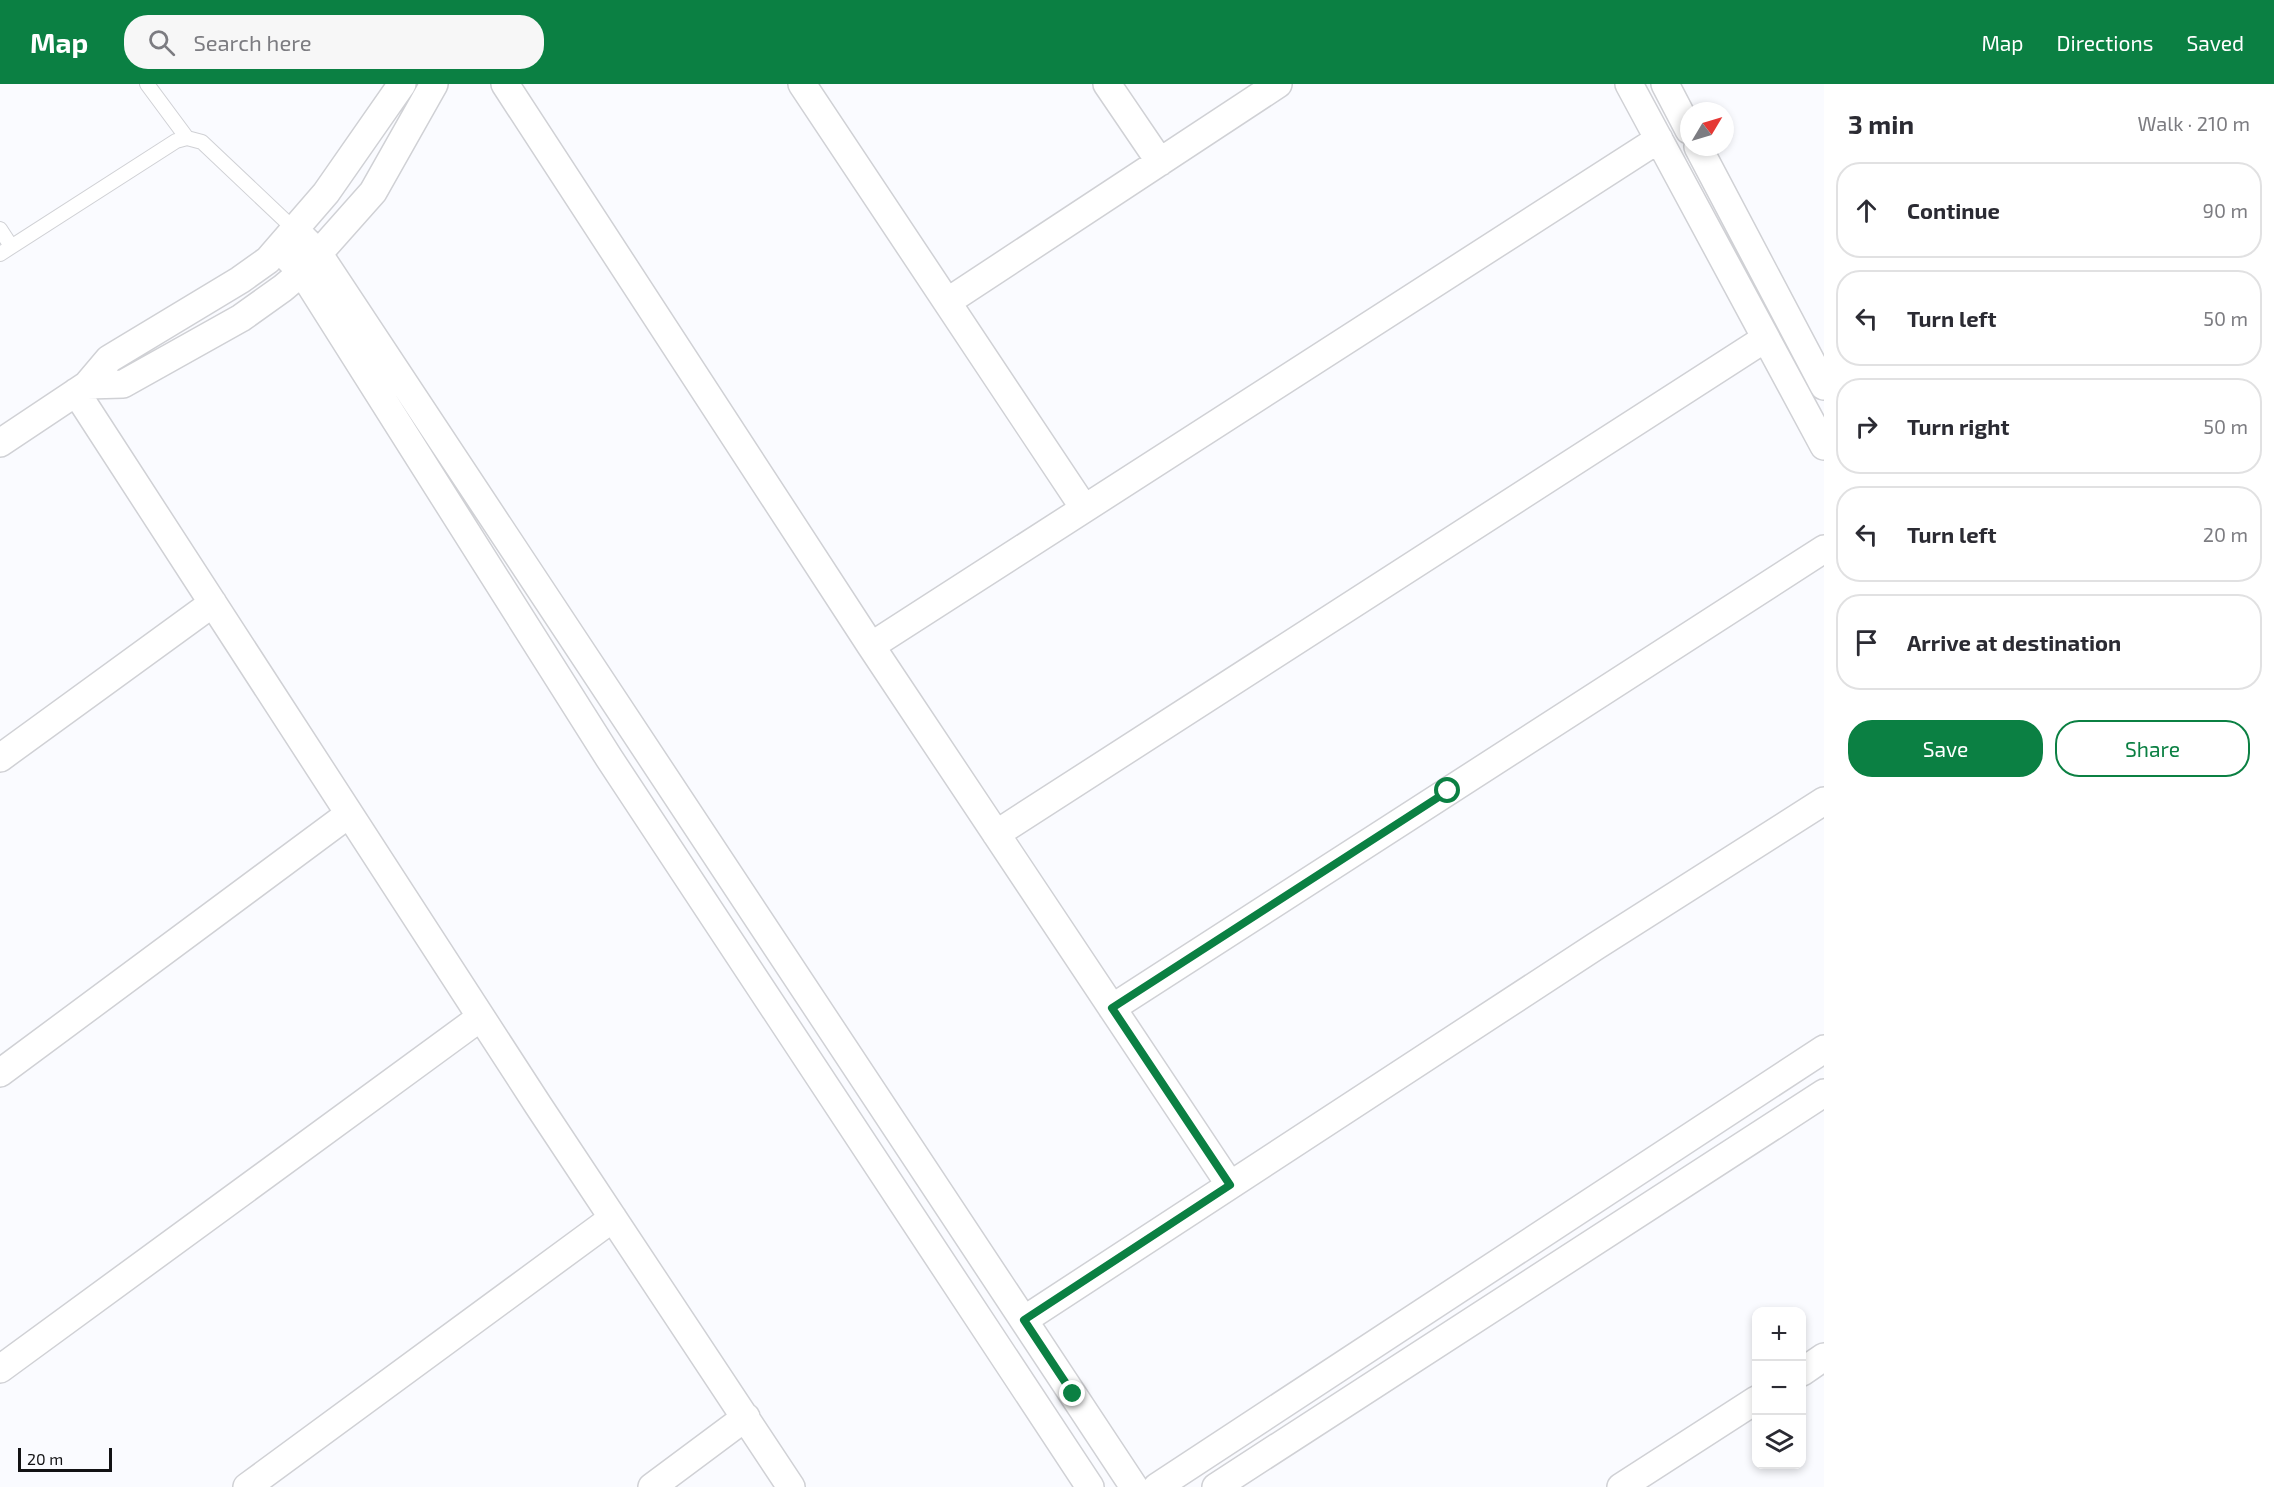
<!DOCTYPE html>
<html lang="en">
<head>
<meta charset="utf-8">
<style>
	body { margin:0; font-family:"Exo 2",sans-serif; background:#f7f7f7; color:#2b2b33 }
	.controls { position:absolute; right:18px; bottom:18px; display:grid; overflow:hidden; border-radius:12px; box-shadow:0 3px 9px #0003 }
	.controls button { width:54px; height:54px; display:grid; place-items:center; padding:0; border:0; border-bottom:2px solid #e1e1e2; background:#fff; color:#2b2b33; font:30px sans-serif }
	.compass { position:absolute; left:1680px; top:18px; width:54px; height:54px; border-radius:50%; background:#fff; box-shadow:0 3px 9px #0003; rotate:52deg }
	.scale { position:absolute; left:18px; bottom:15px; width:94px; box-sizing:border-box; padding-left:6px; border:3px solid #121214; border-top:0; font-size:16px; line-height:21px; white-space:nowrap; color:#121214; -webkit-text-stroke:4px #fafbff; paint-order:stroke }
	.stop { position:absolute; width:18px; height:18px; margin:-14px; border:4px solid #0b8043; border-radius:50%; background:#fff }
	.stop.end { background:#0b8043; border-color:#fff; box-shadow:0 2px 6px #0008 }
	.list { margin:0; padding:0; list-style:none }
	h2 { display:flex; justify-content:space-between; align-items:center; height:78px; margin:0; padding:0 24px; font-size:26px }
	h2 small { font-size:20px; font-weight:400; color:#7c7c81 }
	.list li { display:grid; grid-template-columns:39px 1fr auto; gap:18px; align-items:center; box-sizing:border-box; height:96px; margin:0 12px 12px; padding:0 12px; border:2px solid #e1e1e2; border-radius:24px }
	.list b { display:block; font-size:22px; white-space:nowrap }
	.list em { font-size:20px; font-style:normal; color:#7c7c81 }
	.actions { display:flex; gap:12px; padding:18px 24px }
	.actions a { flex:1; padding:14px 0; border:2px solid #0b8043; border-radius:24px; text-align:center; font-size:21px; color:#0b8043 }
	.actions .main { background:#0b8043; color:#fff }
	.icon { flex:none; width:33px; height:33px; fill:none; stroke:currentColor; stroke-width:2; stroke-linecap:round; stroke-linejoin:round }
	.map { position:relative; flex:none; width:1824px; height:1403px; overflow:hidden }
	header { display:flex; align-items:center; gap:36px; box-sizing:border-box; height:84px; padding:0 30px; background:#0b8043; color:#fff }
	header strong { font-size:28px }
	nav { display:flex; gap:33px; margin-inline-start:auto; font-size:21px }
	.search { width:420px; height:54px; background:#f7f7f7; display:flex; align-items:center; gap:15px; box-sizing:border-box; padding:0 21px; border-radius:24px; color:#7c7c81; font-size:22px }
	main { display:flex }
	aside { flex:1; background:#fff }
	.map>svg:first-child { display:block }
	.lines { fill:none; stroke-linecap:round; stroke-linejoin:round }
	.service-casing { stroke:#d0d1d5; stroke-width:16 }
	.minor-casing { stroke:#d0d1d5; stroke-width:30 }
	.service { stroke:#fff; stroke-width:14 }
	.minor { stroke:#fff; stroke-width:27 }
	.route { stroke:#0b8043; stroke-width:8 }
</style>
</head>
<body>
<header>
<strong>Map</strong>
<div class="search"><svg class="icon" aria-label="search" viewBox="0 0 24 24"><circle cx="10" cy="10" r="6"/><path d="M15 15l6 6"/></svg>Search here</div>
<nav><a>Map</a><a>Directions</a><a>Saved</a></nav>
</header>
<main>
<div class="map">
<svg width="1824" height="1403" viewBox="0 0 1824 1403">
	<rect width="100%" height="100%" fill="#fafbff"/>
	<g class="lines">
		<g class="service-casing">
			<path id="service" d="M147,0L187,54
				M0,145L11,162
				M0,170L176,57L187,54L202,58L295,146"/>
		</g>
		<g class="minor-casing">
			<path id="minor" d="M505,0L871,562L1230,1101
				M802,0L1084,424
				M1107,0L1160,78
				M1629,0L1824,362
				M1665,0L1689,46
				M1698,63L1824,302
				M295,146L318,169L1134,1403
				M279,165L302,188L609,674L1090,1403
				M947,218L1278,0
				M87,301L123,300L241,234L283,204L302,188L373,108L434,0
				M76,308L538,1021L791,1403
				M0,359L87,301L109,275L240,196L268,176L326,109L402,0
				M871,562L1659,55
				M0,674L213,519
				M996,750L1766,254
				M1112,924L1824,465
				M0,989L349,730
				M1024,1236L1596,862L1824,717
				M0,1285L481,933
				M1802,1288L1824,1273
				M247,1403L613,1134
				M652,1403L746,1333
				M1157,1403L1824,965
				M1216,1403L1824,1009
				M1621,1403L1756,1316"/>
		</g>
		<use href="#service" class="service"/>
		<use href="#minor" class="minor"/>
	</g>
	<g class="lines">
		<path class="route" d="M1073,1310L1024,1236L1230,1101L1112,924L1448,707"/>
	</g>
</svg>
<div class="controls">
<button>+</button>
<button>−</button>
<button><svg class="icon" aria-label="layers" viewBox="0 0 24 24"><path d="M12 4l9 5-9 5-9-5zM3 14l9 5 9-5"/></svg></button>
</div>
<svg class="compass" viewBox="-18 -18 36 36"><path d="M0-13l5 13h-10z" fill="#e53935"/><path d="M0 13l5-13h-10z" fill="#7c7c81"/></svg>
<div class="scale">20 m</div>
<div class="stop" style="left:1448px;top:707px"></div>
<div class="stop end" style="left:1073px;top:1310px"></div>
</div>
<aside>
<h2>3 min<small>Walk · 210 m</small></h2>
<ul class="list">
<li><svg class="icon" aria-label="ahead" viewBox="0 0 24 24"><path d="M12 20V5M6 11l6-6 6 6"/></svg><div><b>Continue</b></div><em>90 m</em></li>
<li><svg class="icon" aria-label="left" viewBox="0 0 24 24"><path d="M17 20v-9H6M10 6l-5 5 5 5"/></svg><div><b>Turn left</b></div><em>50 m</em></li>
<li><svg class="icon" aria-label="right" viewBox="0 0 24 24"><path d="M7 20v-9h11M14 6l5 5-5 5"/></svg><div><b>Turn right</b></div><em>50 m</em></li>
<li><svg class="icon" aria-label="left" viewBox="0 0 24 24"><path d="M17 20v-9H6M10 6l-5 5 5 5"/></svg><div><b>Turn left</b></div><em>20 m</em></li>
<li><svg class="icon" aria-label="arrive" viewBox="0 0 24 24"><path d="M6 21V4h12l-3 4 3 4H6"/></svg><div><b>Arrive at destination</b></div></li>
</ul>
<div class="actions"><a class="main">Save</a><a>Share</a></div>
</aside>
</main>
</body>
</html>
